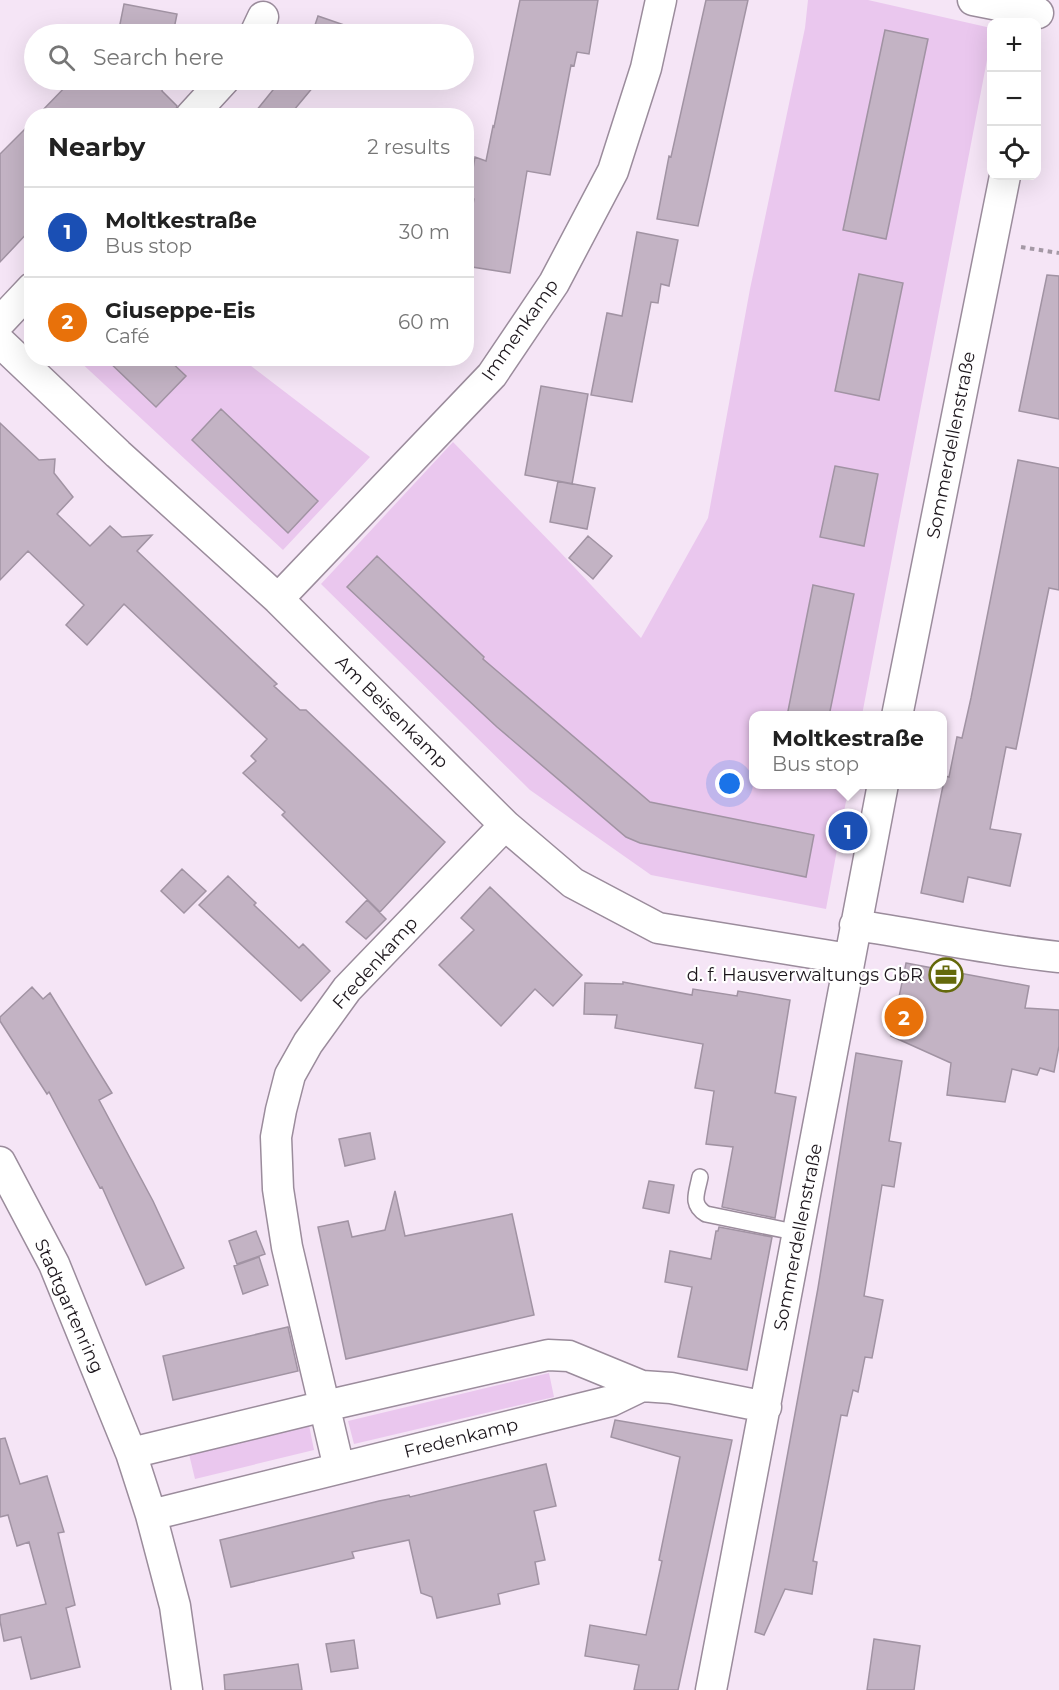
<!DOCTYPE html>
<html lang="en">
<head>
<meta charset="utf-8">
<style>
	body { margin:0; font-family:Montserrat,sans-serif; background:#f6f6f6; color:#222 }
	.controls { position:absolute; right:18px; top:18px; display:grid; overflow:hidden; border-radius:12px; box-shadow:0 6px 24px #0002 }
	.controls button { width:54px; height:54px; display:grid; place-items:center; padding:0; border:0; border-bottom:2px solid #e0e0e0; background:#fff; color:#222; font:30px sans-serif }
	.you { position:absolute; left:730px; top:784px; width:21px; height:21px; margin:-15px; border:4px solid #fff; border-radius:50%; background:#1a73e8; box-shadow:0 0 0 9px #1a73e833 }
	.badge { display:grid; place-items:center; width:39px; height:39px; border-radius:50%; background:#2563eb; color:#fff; font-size:20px; font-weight:700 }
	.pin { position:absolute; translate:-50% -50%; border:3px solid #fff; box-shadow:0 2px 6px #0006 }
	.popup { position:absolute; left:749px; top:711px; width:198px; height:78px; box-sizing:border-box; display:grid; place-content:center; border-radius:12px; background:#fff; filter:drop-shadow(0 2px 4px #0005); font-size:20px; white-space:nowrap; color:#767676 }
	.popup b { font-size:22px; color:#222 }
	.popup::after { content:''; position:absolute; left:50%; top:100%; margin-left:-12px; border:12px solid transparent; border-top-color:#fff }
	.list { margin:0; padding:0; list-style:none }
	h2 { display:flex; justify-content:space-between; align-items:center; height:78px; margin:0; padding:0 24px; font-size:26px }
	h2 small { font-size:20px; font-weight:400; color:#767676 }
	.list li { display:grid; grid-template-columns:39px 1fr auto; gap:18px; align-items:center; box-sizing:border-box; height:90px; padding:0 24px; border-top:2px solid #e0e0e0 }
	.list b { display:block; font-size:22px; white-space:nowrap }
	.list p { margin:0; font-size:20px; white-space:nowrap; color:#767676 }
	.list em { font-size:20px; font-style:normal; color:#767676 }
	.icon { flex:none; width:33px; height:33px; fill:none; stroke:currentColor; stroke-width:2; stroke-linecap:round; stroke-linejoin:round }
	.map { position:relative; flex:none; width:1059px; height:1690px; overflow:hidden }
	.search { position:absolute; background:#fff; box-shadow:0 6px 24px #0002; left:24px; top:24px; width:450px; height:66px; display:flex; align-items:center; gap:15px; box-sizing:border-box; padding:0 21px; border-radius:33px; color:#767676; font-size:22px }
	.panel { position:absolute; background:#fff; box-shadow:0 6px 24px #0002; left:24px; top:108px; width:450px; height:258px; border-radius:24px }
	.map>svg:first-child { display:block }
	.green { fill:#eac7ee }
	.building { fill:#c3b3c4; stroke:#a193a3; stroke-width:1.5 }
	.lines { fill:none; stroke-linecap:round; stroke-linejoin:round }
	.service-casing { stroke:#9b8c9c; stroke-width:18 }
	.minor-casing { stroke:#9b8c9c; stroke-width:33 }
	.path { stroke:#a498a5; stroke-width:4; stroke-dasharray:4.5 4.5; stroke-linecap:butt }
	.service { stroke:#fff; stroke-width:15 }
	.minor { stroke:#fff; stroke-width:30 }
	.labels { text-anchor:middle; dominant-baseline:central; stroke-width:4.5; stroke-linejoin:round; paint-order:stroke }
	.street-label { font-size:18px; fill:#1c161c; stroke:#fff }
	.poi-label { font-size:18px; fill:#1c161c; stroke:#fff; text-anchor:end }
</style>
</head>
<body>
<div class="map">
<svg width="1059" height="1690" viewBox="0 0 1059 1690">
	<rect width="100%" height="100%" fill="#f5e5f6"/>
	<path class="green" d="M808,0H868L991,28V39L862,715L754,716V784L849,785L826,909L651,875L530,790L321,584L453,442L559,551L641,638L708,518L750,289L805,28Z
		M77,359H242L370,457L283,550Z
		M549,1373L554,1397L354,1444L348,1421Z
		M309,1425L314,1450L195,1479L189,1454Z"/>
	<path class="building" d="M520,0H598L589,54L577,52L574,66L571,65L550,175L527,171L510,273L466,266V242L474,199L468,198L475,157L486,161L493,126L494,127Z
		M706,0H748L698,226L657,219L669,156L671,157Z
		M124,4L177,14L173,34H118Z
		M318,16L344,25L340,34H312Z
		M885,30L928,39L886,239L843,230Z
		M72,80H164L162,91L177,106L174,116H37Z
		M281,80H319L289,116H252Z
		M32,122V228L0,262V154Z
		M637,232L678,240L669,286L661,284L658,303L651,302L632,402L591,395L607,313L622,316Z
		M859,274L903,283L879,400L835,391Z
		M1047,275L1059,276V419L1019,411Z
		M105,358H167L186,376L156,407Z
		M541,386L588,394L572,484L525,475Z
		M221,409L318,501L288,533L192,440Z
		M0,423L39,460L55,459L54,473L73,497L57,514L90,546L110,526L122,537L152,535L137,551L277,684L274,686L300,710H306L445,842L380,912L282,815L285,812L243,773L256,761L251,756L267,739L124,604L87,645L66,625L84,605L28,551L0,580Z
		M1018,460L1059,468V590L1049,588L1016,749L1006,747L990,829L1021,834L1010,886L968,877L963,902L921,893L945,776L949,777L957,737L962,738L971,698Z
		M835,466L878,474L864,546L820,537Z
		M558,481L595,488L587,529L550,522Z
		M588,536L612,556L593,579L569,558Z
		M377,556L484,657L483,659L650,802L814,835L806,877L640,843L626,837L497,727L347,587Z
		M813,585L854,594L829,716H787Z
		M182,869L206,891L184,913L161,891Z
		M228,876L256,903L254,905L299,948L303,944L330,971L301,1001L199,905Z
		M490,887L582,975L553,1006L535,989L501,1026L439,965L474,930L461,918Z
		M367,900L386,919L366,939L346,922Z
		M906,963L1029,986L1025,1008L1059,1010V1046L1054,1072L1040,1068L1037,1075L1012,1069L1005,1102L947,1095L951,1063L891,1036Z
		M623,982L692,995L693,989L737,996L738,991L790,1000L775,1093L796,1097L775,1218L722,1207L733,1147L706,1144L714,1091L695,1088L703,1044L615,1028L617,1015L584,1014L585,983L623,984Z
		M32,987L43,999L50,993L112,1093L99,1100L153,1201L184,1268L146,1285L102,1187L100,1188L49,1092L47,1094L0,1021V1017Z
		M856,1053L902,1061L889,1141L901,1143L894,1187L882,1185L864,1296L883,1300L872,1358L865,1357L858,1392L853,1390L847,1416L841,1415L813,1561L817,1562L812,1594L785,1589L764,1635L755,1632L818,1288Z
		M370,1133L375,1159L345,1166L339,1139Z
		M649,1181L674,1185L669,1213L643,1208Z
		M395,1191L405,1236L512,1214L534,1315L346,1359L318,1227L348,1221L352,1237L385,1230Z
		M719,1227L772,1237L747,1370L678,1357L692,1287L665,1282L670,1251L711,1259L716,1231H718Z
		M256,1231L265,1254L237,1264L229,1241Z
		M259,1257L268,1285L243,1294L234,1266Z
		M288,1327L298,1371L173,1400L163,1356Z
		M615,1420L732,1440L678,1690H634L639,1665L585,1656L590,1625L646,1635L662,1561L659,1560L680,1457L611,1437Z
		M5,1438L20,1484L47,1476L64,1532L58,1533L75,1605L66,1608L80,1667L31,1679L21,1637L4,1641L0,1621V1615L46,1604L29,1542L17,1546L8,1515L0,1517V1439Z
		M546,1464L556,1506L534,1511L545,1560L535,1562L539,1584L498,1594L500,1604L437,1618L432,1597L421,1593L409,1540L352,1552L354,1558L231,1587L220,1540L379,1501L409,1495L410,1497Z
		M874,1639L920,1646L914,1690H867Z
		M354,1640L358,1668L331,1672L326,1644Z
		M298,1664L302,1690H225L224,1675Z"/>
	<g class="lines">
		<g class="service-casing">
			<path id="service" d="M700,1177C697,1193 690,1204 706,1214L799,1233"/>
		</g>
		<g class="minor-casing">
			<path id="minor" d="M973,0L1038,13
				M255,34L263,17
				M191,116L224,80
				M0,322L32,288
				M0,342L118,454L278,599L505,825L573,883L658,928L849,959
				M278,599L492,375L554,283L613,171L646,68L661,0
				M897,716L1005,176
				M855,925C923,935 990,950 1059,957
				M0,1162L54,1264L131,1453L151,1515L175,1606L187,1690
				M131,1453L325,1406L548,1355L569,1356L642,1386L671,1388L766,1407
				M339,1468L287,1247L278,1189L276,1137L281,1110L290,1075L308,1043L347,989L505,825
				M151,1515L611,1401L642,1386
				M711,1690L883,784"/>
		</g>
		<path class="path" d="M1021,247L1059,253"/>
		<use href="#service" class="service"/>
		<use href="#minor" class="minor"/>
	</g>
	<defs>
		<g id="office-ring" transform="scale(1.725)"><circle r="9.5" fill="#fff" stroke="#64690b" stroke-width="1.5"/><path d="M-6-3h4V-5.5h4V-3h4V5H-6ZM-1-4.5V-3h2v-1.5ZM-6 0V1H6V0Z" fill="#64690b"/></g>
	</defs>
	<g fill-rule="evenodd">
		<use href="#office-ring" x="946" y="975"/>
	</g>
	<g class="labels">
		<g class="street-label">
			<text transform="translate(520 330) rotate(-55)">Immenkamp</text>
			<text transform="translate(951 445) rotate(-79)">Sommerdellenstraße</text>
			<text transform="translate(392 712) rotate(45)">Am Beisenkamp</text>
			<text transform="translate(375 963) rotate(-48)">Fredenkamp</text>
			<text transform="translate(798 1237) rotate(-79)">Sommerdellenstraße</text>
			<text transform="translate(69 1306) rotate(66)">Stadtgartenring</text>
			<text transform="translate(461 1438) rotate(-14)">Fredenkamp</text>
		</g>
		<g class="poi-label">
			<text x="923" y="975">d. f. Hausverwaltungs GbR</text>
		</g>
	</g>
</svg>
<div class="controls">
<button>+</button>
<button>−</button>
<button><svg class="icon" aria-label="locate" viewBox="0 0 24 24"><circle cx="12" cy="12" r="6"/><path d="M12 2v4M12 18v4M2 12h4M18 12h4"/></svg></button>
</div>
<div class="you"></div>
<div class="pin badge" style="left:848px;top:831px;background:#1a4fb4">1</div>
<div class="popup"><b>Moltkestraße</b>Bus stop</div>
<div class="pin badge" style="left:904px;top:1017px;background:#e8710a">2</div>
<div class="search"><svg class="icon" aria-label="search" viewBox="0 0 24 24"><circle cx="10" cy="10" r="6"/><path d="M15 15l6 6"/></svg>Search here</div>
<section class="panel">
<h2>Nearby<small>2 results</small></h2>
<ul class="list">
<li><span class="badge" style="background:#1a4fb4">1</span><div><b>Moltkestraße</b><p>Bus stop</p></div><em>30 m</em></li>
<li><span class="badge" style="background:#e8710a">2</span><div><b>Giuseppe-Eis</b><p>Café</p></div><em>60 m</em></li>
</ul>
</section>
</div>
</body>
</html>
